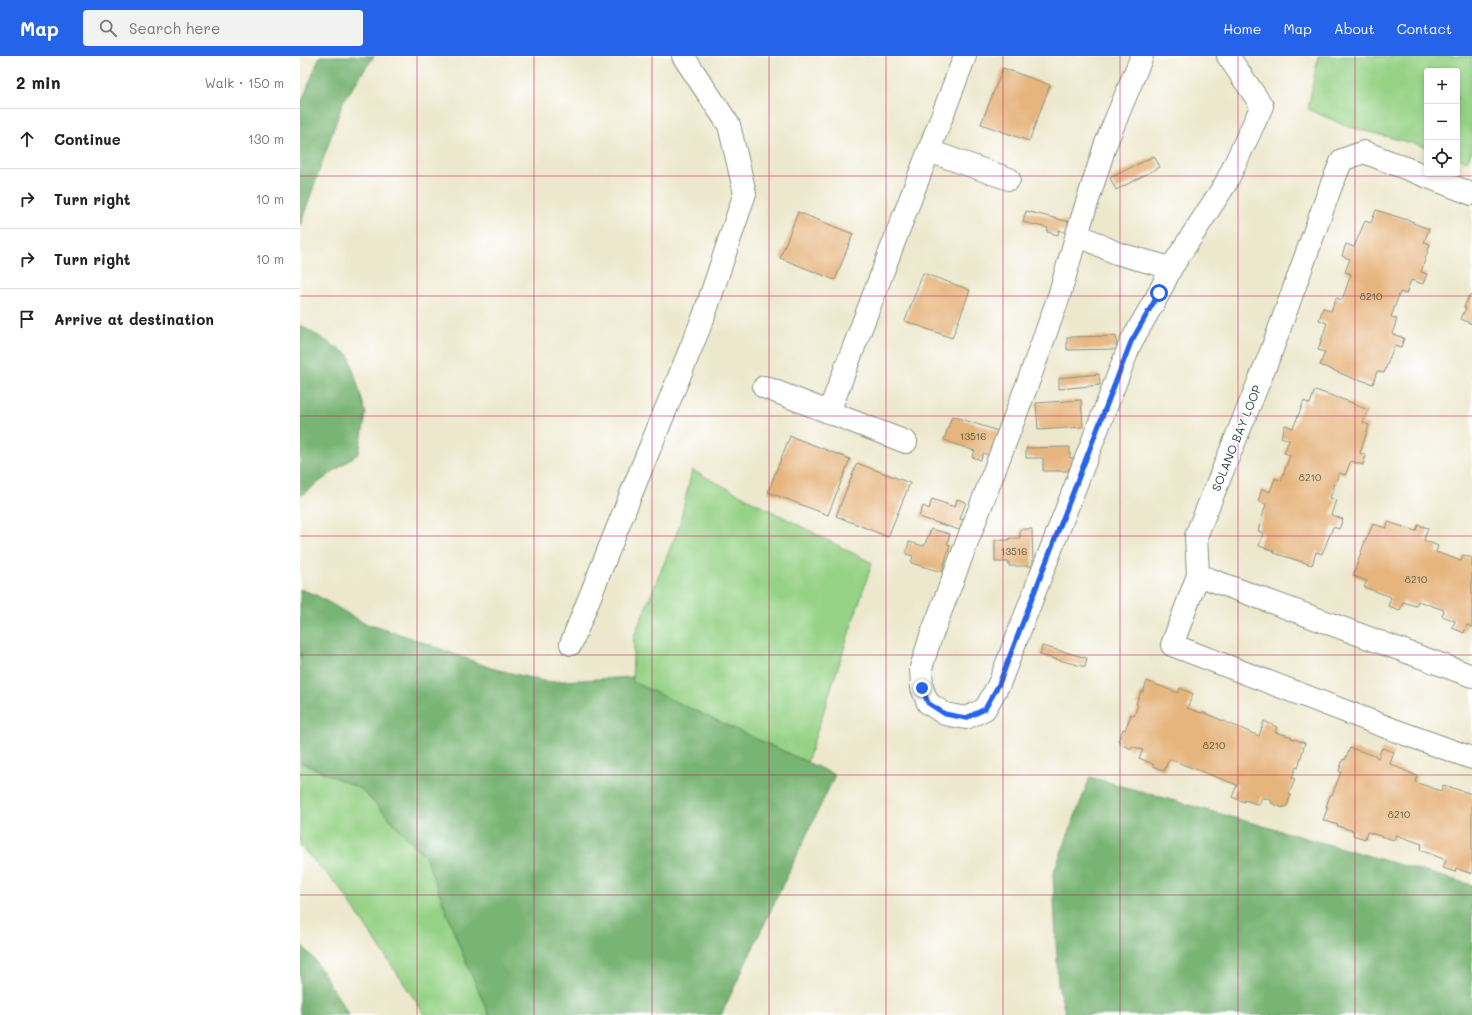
<!DOCTYPE html>
<html lang="en">
<head>
<meta charset="utf-8">
<style>
	body { margin:0; font-family:Mali,sans-serif; background:#f2f2f2; color:#222 }
	.controls { position:absolute; right:12px; top:12px; display:grid; overflow:hidden; border-radius:4px; box-shadow:0 2px 6px #0003 }
	.controls button { width:36px; height:36px; display:grid; place-items:center; padding:0; border:0; border-bottom:1px solid #e0e0e0; background:#fff; color:#222; font:20px sans-serif }
	.stop { position:absolute; width:12px; height:12px; margin:-9px; border:3px solid #2563eb; border-radius:50%; background:#fff }
	.stop.end { background:#2563eb; border-color:#fff; box-shadow:0 1px 4px #0008 }
	.list { margin:0; padding:0; list-style:none }
	h2 { display:flex; justify-content:space-between; align-items:center; height:52px; margin:0; padding:0 16px; font-size:17px }
	h2 small { font-size:13px; font-weight:400; color:#767676 }
	.list li { display:grid; grid-template-columns:26px 1fr auto; gap:12px; align-items:center; box-sizing:border-box; height:60px; padding:0 16px; border-top:1px solid #e0e0e0 }
	.list b { display:block; font-size:15px; white-space:nowrap }
	.list em { font-size:13px; font-style:normal; color:#767676 }
	.icon { flex:none; width:22px; height:22px; fill:none; stroke:currentColor; stroke-width:2; stroke-linecap:round; stroke-linejoin:round }
	.map { position:relative; flex:none; width:1172px; height:959px; overflow:hidden }
	header { display:flex; align-items:center; gap:24px; box-sizing:border-box; height:56px; padding:0 20px; background:#2563eb; color:#fff }
	header strong { font-size:19px }
	nav { display:flex; gap:22px; margin-inline-start:auto; font-size:14px }
	.search { width:280px; height:36px; background:#f2f2f2; display:flex; align-items:center; gap:10px; box-sizing:border-box; padding:0 14px; border-radius:4px; color:#767676; font-size:15px }
	main { display:flex }
	aside { flex:1; background:#fff }
	.map>svg:first-child { display:block }
	.green { fill:#96d286; stroke:#5a885d }
	.forest { fill:#78b473; stroke:#4c7854 }
	.building { fill:#e6b47d }
	.lines { fill:none; stroke-linecap:round; stroke-linejoin:round }
	.minor-casing { stroke:#869280; stroke-width:24 }
	.minor { stroke:#fff; stroke-width:22 }
	.route { stroke:#2563eb; stroke-width:5 }
	.grid { fill:none; stroke:#c2185b; stroke-width:1; stroke-opacity:0.55 }
	.labels { text-anchor:middle; dominant-baseline:central; stroke-width:3; stroke-linejoin:round; paint-order:stroke }
	.number-label { font-size:10px; fill:#515b46 }
	.street-label { font-size:12px; fill:#1f3d34; stroke:#fff }
</style>
</head>
<body>
<header>
<strong>Map</strong>
<div class="search"><svg class="icon" aria-label="search" viewBox="0 0 24 24"><circle cx="10" cy="10" r="6"/><path d="M15 15l6 6"/></svg>Search here</div>
<nav><a>Home</a><a>Map</a><a>About</a><a>Contact</a></nav>
</header>
<main>
<aside>
<h2>2 min<small>Walk · 150 m</small></h2>
<ul class="list">
<li><svg class="icon" aria-label="ahead" viewBox="0 0 24 24"><path d="M12 20V5M6 11l6-6 6 6"/></svg><div><b>Continue</b></div><em>130 m</em></li>
<li><svg class="icon" aria-label="right" viewBox="0 0 24 24"><path d="M7 20v-9h11M14 6l5 5-5 5"/></svg><div><b>Turn right</b></div><em>10 m</em></li>
<li><svg class="icon" aria-label="right" viewBox="0 0 24 24"><path d="M7 20v-9h11M14 6l5 5-5 5"/></svg><div><b>Turn right</b></div><em>10 m</em></li>
<li><svg class="icon" aria-label="arrive" viewBox="0 0 24 24"><path d="M6 21V4h12l-3 4 3 4H6"/></svg><div><b>Arrive at destination</b></div></li>
</ul>
</aside>
<div class="map">
<svg width="1172" height="959" viewBox="0 0 1172 959">
	<rect width="100%" height="100%" fill="#fff"/>
	<filter id="ink" filterUnits="userSpaceOnUse"><feTurbulence type="fractalNoise" baseFrequency=".025" numOctaves="2"/><feDisplacementMap in="SourceGraphic" scale="8" xChannelSelector="R" yChannelSelector="G"/><feConvolveMatrix kernelMatrix="1 2 1 2 8 2 1 2 1" color-interpolation-filters="sRGB"/></filter>
	<filter id="wash" filterUnits="userSpaceOnUse"><feTurbulence type="fractalNoise" baseFrequency=".012" numOctaves="4" result="noise"/><feDisplacementMap in="SourceGraphic" scale="16" xChannelSelector="R" yChannelSelector="G"/><feGaussianBlur stdDeviation="0.9" result="paint"/><feColorMatrix in="noise" values="0 0 0 0 0 0 0 0 0 0 0 0 0 0 0 0 0 1.4 0 .05"/><feComposite in="paint" operator="in"/></filter>
	<g filter="url(#wash)">
		<rect width="100%" height="100%" fill="#ede8cd"/>
		<path class="green" d="M1018,0H1172V95L1167,105L1157,102V15H1127V91L1046,70L1008,53Z
			M392,414L572,507L507,706L332,626L334,580L379,471Z
			M0,706L61,733L125,800L161,894L189,959H125L40,832L0,790Z"/>
		<path class="forest" d="M20,0H74L43,46L0,170V50Z
			M0,269L49,299L66,358L59,397L0,440Z
			M0,533L16,539L64,567L109,581L191,612L247,626L333,621V626L535,719L421,959H189L161,894L125,800L61,733L0,706Z
			M790,721L1172,829V959H766L758,930L753,818Z
			M0,887L14,903L49,959H0Z"/>
		<g id="blocks">
			<path class="building" d="M703,12L750,29L729,85L681,68Z
				M854,100L860,111L816,134L810,122Z
				M1076,154L1114,166L1113,167L1129,173L1124,186L1130,188L1121,216L1127,218L1123,228L1111,224L1106,238L1100,236L1091,261L1097,263L1092,278L1104,282L1101,292L1094,290L1084,317L1077,315L1073,328L1058,323L1057,324L1020,309L1025,296L1018,294L1027,267L1019,264L1023,252L1031,255L1036,242L1042,244L1051,218L1045,216L1050,203L1042,200L1046,188L1054,191L1065,165L1071,167Z
				M726,155L770,166L767,177L759,174L758,179L747,176L748,172L723,166Z
				M498,156L553,178L535,224L480,202Z
				M623,217L670,234L652,282L605,265Z
				M1170,239L1172,240V268L1161,263L1166,252L1164,251Z
				M816,280L817,293L767,294V281Z
				M799,318L800,329L759,333V322Z
				M1015,334L1053,347V348L1068,354L1063,367L1069,369L1060,397L1066,399L1063,409L1051,405L1045,419L1039,417L1030,442L1036,444L1031,459L1043,463L1039,473L1033,471L1022,498L1016,496L1012,509L974,497V495L959,490L963,477L958,475L966,448L958,445L962,433L970,436L975,422L981,425L990,399L984,397L989,384L981,381L985,369L993,372L1004,345L1010,348Z
				M781,344L783,371L738,374L736,347Z
				M652,360L701,376L693,401L683,397L681,404L672,401L675,395L644,384Z
				M490,380L550,403L528,459L468,436Z
				M770,391V402H775V412H769V415H743V402H726V392Z
				M557,407L610,427L588,481L536,460Z
				M632,443L655,451L657,443L666,446L660,463L666,465L662,475L619,461L623,450L629,453Z
				M1088,466L1116,475L1118,469L1128,472L1124,484L1138,490L1136,496L1161,505L1163,499L1172,502V571L1167,569L1164,577L1152,572L1155,565L1142,560L1144,554L1118,545L1116,550L1103,546L1100,554L1088,550L1091,541L1064,531L1067,525L1053,520L1066,482H1067L1073,468L1086,472Z
				M631,473L650,478L647,488L650,489L642,516L611,507L613,500L606,498L609,486L624,490Z
				M720,473H732L733,510H709V506H695V484H709V482H720Z
				M742,590L787,602L785,611L740,599Z
				M847,625L878,637L880,632L893,638L887,652L901,657L902,656L959,680L964,665L977,671L975,676L992,681L991,682L1005,687L998,712L996,711L992,722L995,723L989,738L991,739L986,751L984,750L983,752L971,747L972,745L962,741L959,749L945,744L944,746L932,741L937,729L869,703L864,715L853,710V708L839,702L843,694L832,690V693L820,688V686L818,685L823,673L825,674L831,658L834,660L838,649L836,648L841,636H843Z
				M1050,692L1076,700V701L1078,702L1082,692L1094,696L1090,708L1117,720L1115,726L1141,735L1143,729L1172,738V818L1156,812L1155,816L1143,812L1146,804L1120,794L1122,788L1096,779L1094,784L1067,776L1065,783L1053,779L1054,775L1037,770L1038,769L1023,764L1028,751H1026L1030,739H1032L1041,716L1039,715L1043,703L1045,704Z"/>
		</g>
	</g>
	<g filter="url(#ink)">
		<use href="#blocks" fill-opacity="0" stroke="#869280" stroke-width="1"/>
		<g class="lines">
			<g class="minor-casing">
				<path id="minor" d="M842,0L806,87L777,178L816,197L871,212L926,127L962,50L928,0
					M629,95L709,123
					M1172,138L1064,96L1042,104L1031,130L971,296L896,480L898,519L1172,620
					M777,178L759,240L727,329L630,583L621,612L622,632L628,647L645,658L666,662L685,653L699,628L831,286L859,237L871,212
					M464,331L606,386
					M529,356L665,0
					M898,519L872,589L1094,674L1172,702
					M271,588L331,438L404,260L445,137L429,69L383,0"/>
			</g>
			<use href="#minor" class="minor"/>
		</g>
	</g>
	<g class="lines" filter="url(#ink)">
		<path class="route" d="M622,632L628,647L645,658L666,662L685,653L699,628L831,286L859,237"/>
	</g>
	<path class="grid" d="M117,0V959M234,0V959M352,0V959M469,0V959M586,0V959M703,0V959M820,0V959M938,0V959M1055,0V959M0,120H1172M0,240H1172M0,360H1172M0,480H1172M0,599H1172M0,719H1172M0,839H1172"/>
	<g class="labels">
		<g class="number-label">
			<text x="1071" y="240">8210</text>
			<text x="673" y="380">13516</text>
			<text x="1010" y="421">8210</text>
			<text x="714" y="495">13516</text>
			<text x="1116" y="523">8210</text>
			<text x="914" y="689">8210</text>
			<text x="1099" y="758">8210</text>
		</g>
		<g class="street-label">
			<text transform="translate(936 382) rotate(-68)">SOLANO BAY LOOP</text>
		</g>
	</g>
</svg>
<div class="controls">
<button>+</button>
<button>−</button>
<button><svg class="icon" aria-label="locate" viewBox="0 0 24 24"><circle cx="12" cy="12" r="6"/><path d="M12 2v4M12 18v4M2 12h4M18 12h4"/></svg></button>
</div>
<div class="stop" style="left:859px;top:237px"></div>
<div class="stop end" style="left:622px;top:632px"></div>
</div>
</main>
</body>
</html>
